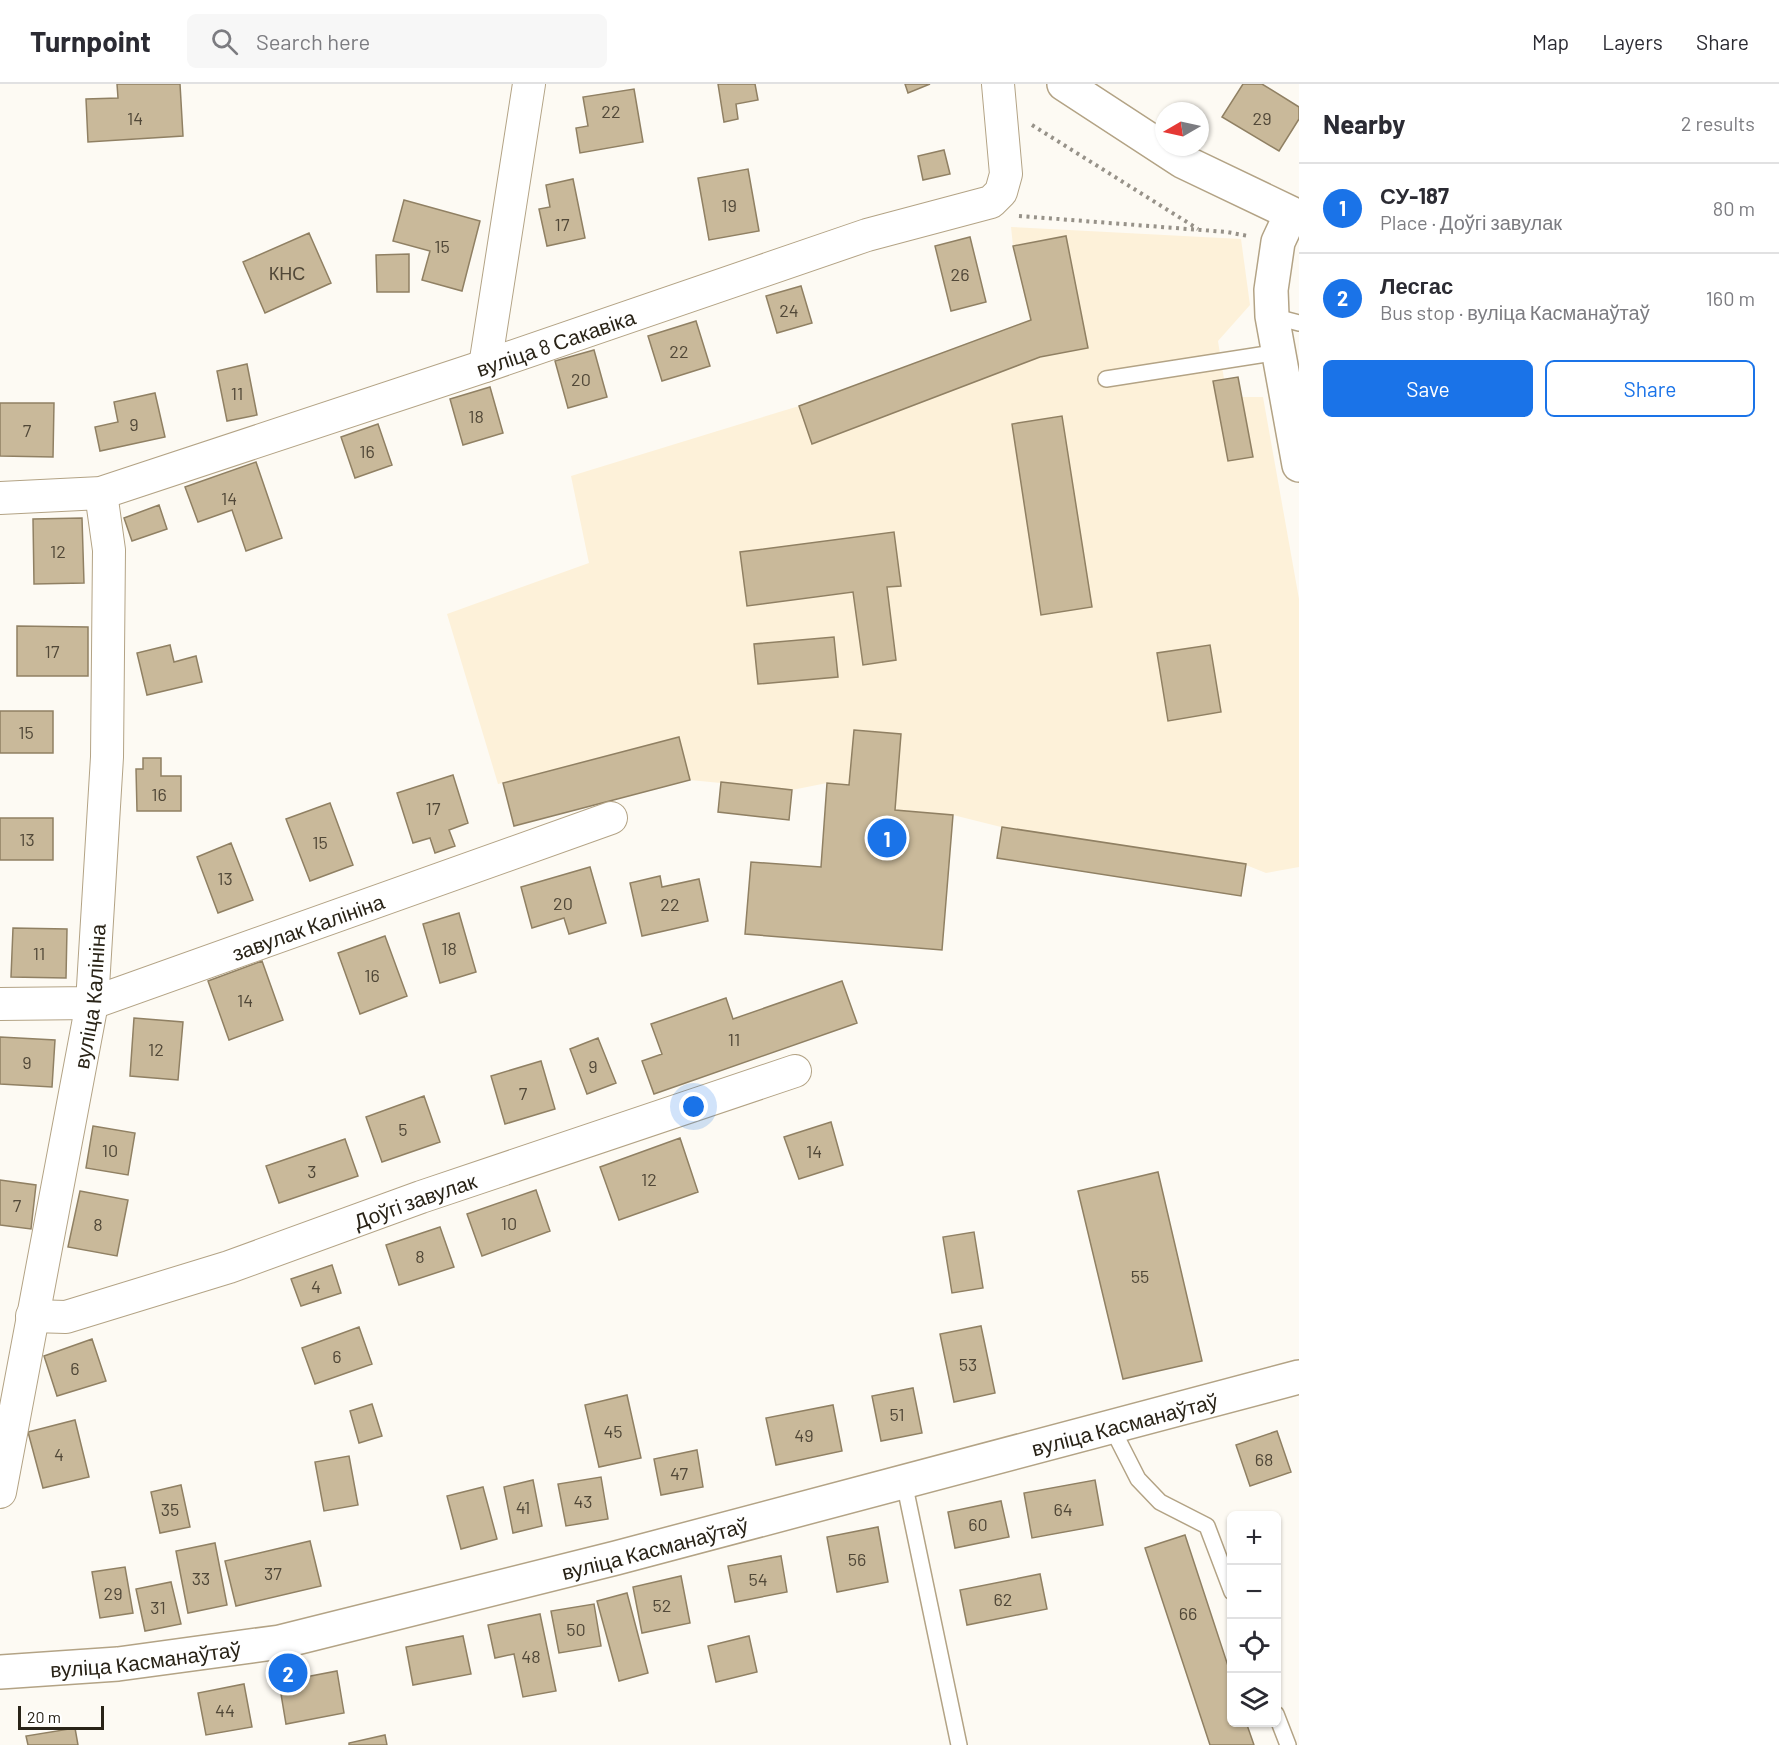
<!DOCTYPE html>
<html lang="en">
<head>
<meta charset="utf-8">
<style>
	body { margin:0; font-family:Barlow,sans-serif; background:#f7f7f7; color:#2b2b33 }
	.controls { position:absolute; right:18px; bottom:18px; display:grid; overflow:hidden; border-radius:9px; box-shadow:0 2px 4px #0004 }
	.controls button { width:54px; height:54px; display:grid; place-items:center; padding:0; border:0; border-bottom:2px solid #e1e1e2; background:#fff; color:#2b2b33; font:30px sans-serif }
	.compass { position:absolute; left:1155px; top:18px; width:54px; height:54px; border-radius:50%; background:#fff; box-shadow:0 2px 4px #0004; rotate:261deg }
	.scale { position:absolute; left:18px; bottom:15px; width:86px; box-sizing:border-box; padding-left:6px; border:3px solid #292317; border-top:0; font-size:16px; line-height:21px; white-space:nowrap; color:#292317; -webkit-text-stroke:4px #fff; paint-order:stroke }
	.you { position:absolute; left:694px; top:1023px; width:21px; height:21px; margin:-15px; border:4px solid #fff; border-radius:50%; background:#1a73e8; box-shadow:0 0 0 9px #1a73e833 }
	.badge { display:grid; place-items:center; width:39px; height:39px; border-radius:50%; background:#1a73e8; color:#fff; font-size:20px; font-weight:700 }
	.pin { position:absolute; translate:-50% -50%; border:3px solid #fff; box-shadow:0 2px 6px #0006 }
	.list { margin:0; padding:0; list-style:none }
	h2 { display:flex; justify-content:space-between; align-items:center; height:78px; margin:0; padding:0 24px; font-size:26px }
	h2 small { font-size:20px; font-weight:400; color:#7c7c81 }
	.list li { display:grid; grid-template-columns:39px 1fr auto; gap:18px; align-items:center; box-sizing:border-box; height:90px; padding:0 24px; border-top:2px solid #e1e1e2 }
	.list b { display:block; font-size:22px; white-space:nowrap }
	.list p { margin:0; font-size:20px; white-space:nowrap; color:#7c7c81 }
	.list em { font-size:20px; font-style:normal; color:#7c7c81 }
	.actions { display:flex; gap:12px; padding:18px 24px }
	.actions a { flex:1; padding:14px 0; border:2px solid #1a73e8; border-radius:9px; text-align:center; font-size:21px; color:#1a73e8 }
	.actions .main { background:#1a73e8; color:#fff }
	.icon { flex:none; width:33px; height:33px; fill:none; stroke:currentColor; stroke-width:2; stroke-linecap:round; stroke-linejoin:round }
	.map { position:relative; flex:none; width:1299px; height:1661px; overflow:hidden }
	header { display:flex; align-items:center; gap:36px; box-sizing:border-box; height:84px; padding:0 30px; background:#fff; border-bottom:2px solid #e1e1e2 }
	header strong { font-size:28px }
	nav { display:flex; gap:33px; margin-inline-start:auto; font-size:21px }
	.search { width:420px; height:54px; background:#f7f7f7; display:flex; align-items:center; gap:15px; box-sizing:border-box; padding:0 21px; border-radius:9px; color:#7c7c81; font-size:22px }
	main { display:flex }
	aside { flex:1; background:#fff }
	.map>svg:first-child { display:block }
	.built { fill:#fdf1d9 }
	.building { fill:#c9b99a; stroke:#908063; stroke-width:1.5 }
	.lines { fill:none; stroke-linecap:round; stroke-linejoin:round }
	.service-casing { stroke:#b3a385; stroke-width:18 }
	.minor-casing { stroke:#b3a385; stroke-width:34 }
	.tertiary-casing { stroke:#b3a385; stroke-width:36 }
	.trunk-casing { stroke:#b3a385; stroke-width:36 }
	.path { stroke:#979289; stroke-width:4; stroke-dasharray:3 4.5; stroke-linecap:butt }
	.service { stroke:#fff; stroke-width:15 }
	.minor { stroke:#fff; stroke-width:32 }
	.tertiary { stroke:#fff; stroke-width:33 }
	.trunk { stroke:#fff; stroke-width:33 }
	.labels { text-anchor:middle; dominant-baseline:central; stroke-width:4.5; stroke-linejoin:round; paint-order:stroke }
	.number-label { font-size:18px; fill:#514838 }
	.street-label { font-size:21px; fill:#292317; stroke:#fff }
</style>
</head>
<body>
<header>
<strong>Turnpoint</strong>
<div class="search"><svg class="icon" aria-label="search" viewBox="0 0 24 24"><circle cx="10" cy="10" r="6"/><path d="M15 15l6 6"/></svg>Search here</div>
<nav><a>Map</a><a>Layers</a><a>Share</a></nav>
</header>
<main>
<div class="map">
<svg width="1299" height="1661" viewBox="0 0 1299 1661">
	<rect width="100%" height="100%" fill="#fdfaf3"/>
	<path class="built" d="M1011,143L1241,155L1250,221L1218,257L1224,295L1238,293L1242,313H1263L1299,515V783L1266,789L1246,781L1241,812L997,774L1001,743L953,731L895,726L901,650L854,646L849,701L827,699L792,706L690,696L514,742L503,699L498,700L447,530L589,479L571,392L799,322L1030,236L1013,162Z"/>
	<path class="building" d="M117,0H180L183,52L88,58L86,15L118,14Z
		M718,0H755L758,16L736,20L738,35L724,38Z
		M905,0H930L908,9Z
		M1243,0H1262L1299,23V35L1279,67L1222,33Z
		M634,5L643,58L580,69L576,44L588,42L583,13Z
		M944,66L950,90L923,96L918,72Z
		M748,85L759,147L709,156L698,94Z
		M573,95L585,154L547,162L539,125L550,123L546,101Z
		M404,116L480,137L462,207L422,196L430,167L393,157Z
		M309,149L331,199L265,229L243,178Z
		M1066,152L1088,264L1040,273L812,360L799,322L1031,236L1013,162Z
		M970,153L986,218L951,227L935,162Z
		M409,170V208H377L376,171Z
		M801,202L812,239L777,249L766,212Z
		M696,237L710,282L662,297L648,252Z
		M594,266L607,313L568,324L555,277Z
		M247,280L257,331L227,337L217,287Z
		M1238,293L1253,373L1228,377L1213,297Z
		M490,303L503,349L463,361L450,315Z
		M155,309L165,353L100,367L95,343L118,338L114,318Z
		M0,319H54L53,373L0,372Z
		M1062,332L1092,523L1041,531L1012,340Z
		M378,340L392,381L355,394L341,353Z
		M256,378L282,454L246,467L232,426L198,438L185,403Z
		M159,421L167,445L132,457L124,434Z
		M82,434L84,499L34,500L33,435Z
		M894,448L901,502L887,503L896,576L863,581L853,508L747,522L740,468Z
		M17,542L88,543V592H17Z
		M834,553L838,593L758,600L754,560Z
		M170,561L174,578L196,572L202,598L147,611L137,569Z
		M1210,561L1221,628L1168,637L1157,569Z
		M0,627H53V669H0Z
		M854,646L901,650L895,726L953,731L942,866L745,850L751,778L821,783L827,699L849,701Z
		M679,653L690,696L514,742L503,699Z
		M143,674H161V692H181V727H137L136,685H143Z
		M453,691L468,739L449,746L455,762L435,769L430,754L413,759L397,709Z
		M721,698L792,706L789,736L718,728Z
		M330,719L353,781L310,797L286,735Z
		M0,734H53V776H0Z
		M1002,743L1246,780L1241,812L997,774Z
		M231,759L253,816L218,829L197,773Z
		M590,783L606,839L569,850L564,834L532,844L521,803Z
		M660,792L662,803L699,795L708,837L642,852L630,799Z
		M459,829L476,888L440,899L423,840Z
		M13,844L67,845L66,894L11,893Z
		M385,852L407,912L360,930L338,869Z
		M262,877L283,936L229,956L208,897Z
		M842,897L857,939L654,1010L642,977L662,970L651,940L726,914L733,935Z
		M134,934L183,938L178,996L130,992Z
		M0,953L55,956L52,1003L0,1000Z
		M598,954L616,999L587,1010L570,965Z
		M541,977L555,1025L505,1040L491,992Z
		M424,1012L440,1058L382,1078L366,1033Z
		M831,1038L843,1081L799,1095L784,1053Z
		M93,1042L135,1049L128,1091L86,1084Z
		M680,1054L698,1108L619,1136L600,1083Z
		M345,1055L358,1092L279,1119L266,1082Z
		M1158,1088L1202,1277L1123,1295L1078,1107Z
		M0,1096L36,1101L31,1145L0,1141Z
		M536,1106L550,1147L482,1172L467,1130Z
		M80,1107L128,1116L117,1172L68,1163Z
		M440,1143L454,1183L399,1201L386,1161Z
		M974,1148L983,1204L952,1209L943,1153Z
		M332,1181L341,1209L301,1222L291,1195Z
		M981,1242L995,1309L954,1318L940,1250Z
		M359,1243L372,1280L315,1300L302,1264Z
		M92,1255L106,1297L57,1312L44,1272Z
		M913,1304L922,1349L881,1357L872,1312Z
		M627,1311L641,1374L599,1383L585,1321Z
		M372,1320L382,1352L359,1359L350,1327Z
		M833,1321L842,1367L776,1381L766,1334Z
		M75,1336L89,1393L43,1404L28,1348Z
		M1277,1347L1291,1388L1250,1402L1236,1361Z
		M697,1366L703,1403L661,1411L654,1375Z
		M349,1372L358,1421L324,1427L315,1378Z
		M601,1393L608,1435L566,1442L558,1400Z
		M533,1396L542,1442L513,1449L504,1403Z
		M1095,1396L1103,1441L1032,1454L1024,1409Z
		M181,1401L190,1443L160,1449L151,1408Z
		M483,1403L497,1455L461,1465L447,1412Z
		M1001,1417L1009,1453L955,1464L948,1428Z
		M878,1443L888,1498L837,1508L827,1453Z
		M1185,1451L1232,1594V1638H1246L1254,1661H1210L1145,1464Z
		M310,1457L321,1502L236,1522L225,1477Z
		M215,1459L227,1521L188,1529L176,1467Z
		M781,1472L787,1508L735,1518L728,1482Z
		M125,1483L133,1529L100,1534L92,1488Z
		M1040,1490L1047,1525L967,1541L960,1506Z
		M681,1492L690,1539L642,1549L633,1503Z
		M171,1498L181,1540L145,1547L136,1505Z
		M627,1509L648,1589L619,1597L597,1517Z
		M594,1520L601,1562L559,1569L551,1527Z
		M540,1530L556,1607L523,1613L514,1570L495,1574L488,1541Z
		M463,1552L471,1590L413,1601L406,1563Z
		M749,1552L757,1588L716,1598L708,1562Z
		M337,1587L344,1629L286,1640L279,1598Z
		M244,1600L252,1643L206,1651L198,1609Z
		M75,1644L78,1661H28L26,1652Z
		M385,1651L387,1661H349V1659Z"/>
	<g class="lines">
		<g class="service-casing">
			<path id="service" d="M1272,232L1299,239
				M1106,295L1279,268
				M1112,1344L1138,1395L1160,1418L1207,1442L1232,1508
				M904,1398L959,1661
				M1276,1630L1288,1661"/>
		</g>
		<g class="minor-casing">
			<g id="minor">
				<path d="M485,282L529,0"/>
				<path id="s1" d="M0,414L101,409L485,282L867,151L991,118L1001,108L1006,90L998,0"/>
				<path id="s2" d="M0,920L92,919L611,734"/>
				<path id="s3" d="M32,1232L66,1233L229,1183L421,1113L795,987"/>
				<path id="s4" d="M0,1408L92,919L107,673L109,466L101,409"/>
			</g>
		</g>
		<g class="tertiary-casing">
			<g id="tertiary">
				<path d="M1291,130L1278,158L1271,206L1272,232L1299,381"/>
				<path id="s5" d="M0,1588L118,1580L280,1558L616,1474L1299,1293"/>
			</g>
		</g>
		<g class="trunk-casing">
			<path id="trunk" d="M1064,0L1182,77L1299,133"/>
		</g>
		<path class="path" d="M1032,41L1198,145
			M1019,132L1227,148L1248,152"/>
		<use href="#service" class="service"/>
		<use href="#minor" class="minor"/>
		<use href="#tertiary" class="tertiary"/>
		<use href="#trunk" class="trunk"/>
	</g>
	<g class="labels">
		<g class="number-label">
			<text x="611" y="27">22</text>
			<text x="135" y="34">14</text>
			<text x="1262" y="34">29</text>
			<text x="729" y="121">19</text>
			<text x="562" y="140">17</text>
			<text x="442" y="162">15</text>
			<text x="287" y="189">КНС</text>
			<text x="960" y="190">26</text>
			<text x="789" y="226">24</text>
			<text x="679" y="267">22</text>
			<text x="581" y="295">20</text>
			<text x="237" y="309">11</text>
			<text x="476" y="332">18</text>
			<text x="134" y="340">9</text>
			<text x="27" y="346">7</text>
			<text x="367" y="367">16</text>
			<text x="229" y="414">14</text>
			<text x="58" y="467">12</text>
			<text x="52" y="567">17</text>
			<text x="26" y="648">15</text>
			<text x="159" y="710">16</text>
			<text x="433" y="724">17</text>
			<text x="27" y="755">13</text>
			<text x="320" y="758">15</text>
			<text x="225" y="794">13</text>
			<text x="563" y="819">20</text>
			<text x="670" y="820">22</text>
			<text x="449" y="864">18</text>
			<text x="39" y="869">11</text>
			<text x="372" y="891">16</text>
			<text x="245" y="916">14</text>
			<text x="734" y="955">11</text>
			<text x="156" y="965">12</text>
			<text x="27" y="978">9</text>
			<text x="593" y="982">9</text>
			<text x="523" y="1009">7</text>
			<text x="403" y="1045">5</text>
			<text x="110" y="1066">10</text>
			<text x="814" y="1067">14</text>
			<text x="312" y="1087">3</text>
			<text x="649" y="1095">12</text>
			<text x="17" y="1121">7</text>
			<text x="509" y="1139">10</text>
			<text x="98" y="1140">8</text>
			<text x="420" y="1172">8</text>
			<text x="1140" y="1192">55</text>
			<text x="316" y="1202">4</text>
			<text x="337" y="1272">6</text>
			<text x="968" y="1280">53</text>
			<text x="75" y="1284">6</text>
			<text x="897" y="1330">51</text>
			<text x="613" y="1347">45</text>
			<text x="804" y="1351">49</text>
			<text x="59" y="1370">4</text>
			<text x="1264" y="1375">68</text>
			<text x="679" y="1389">47</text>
			<text x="583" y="1417">43</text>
			<text x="523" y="1423">41</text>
			<text x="170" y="1425">35</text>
			<text x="1063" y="1425">64</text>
			<text x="978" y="1440">60</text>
			<text x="857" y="1475">56</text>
			<text x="273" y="1489">37</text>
			<text x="201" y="1494">33</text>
			<text x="758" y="1495">54</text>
			<text x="113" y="1509">29</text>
			<text x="1003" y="1515">62</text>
			<text x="662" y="1521">52</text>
			<text x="158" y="1523">31</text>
			<text x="1188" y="1529">66</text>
			<text x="576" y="1545">50</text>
			<text x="531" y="1572">48</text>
			<text x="225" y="1626">44</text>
		</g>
		<g class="street-label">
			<text stroke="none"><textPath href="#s1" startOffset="580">вуліца 8 Сакавіка</textPath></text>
			<text stroke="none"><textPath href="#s2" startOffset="321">завулак Калініна</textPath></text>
			<text stroke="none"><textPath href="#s4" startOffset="504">вуліца Калініна</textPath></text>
			<text stroke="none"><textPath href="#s3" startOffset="402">Доўгі завулак</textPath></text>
			<text stroke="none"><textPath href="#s5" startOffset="1154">вуліца Касманаўтаў</textPath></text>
			<text stroke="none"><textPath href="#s5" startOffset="668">вуліца Касманаўтаў</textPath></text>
			<text stroke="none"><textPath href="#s5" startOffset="146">вуліца Касманаўтаў</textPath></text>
		</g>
	</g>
</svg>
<div class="controls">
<button>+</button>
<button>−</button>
<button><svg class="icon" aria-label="locate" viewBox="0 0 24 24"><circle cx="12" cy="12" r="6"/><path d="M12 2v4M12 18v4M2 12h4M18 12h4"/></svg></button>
<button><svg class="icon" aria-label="layers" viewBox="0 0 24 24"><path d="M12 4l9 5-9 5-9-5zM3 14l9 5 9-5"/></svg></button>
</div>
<svg class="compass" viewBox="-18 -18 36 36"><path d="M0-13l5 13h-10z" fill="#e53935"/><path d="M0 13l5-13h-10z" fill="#7c7c81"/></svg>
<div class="scale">20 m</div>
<div class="you"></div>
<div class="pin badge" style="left:887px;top:754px">1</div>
<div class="pin badge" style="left:288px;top:1589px">2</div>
</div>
<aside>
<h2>Nearby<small>2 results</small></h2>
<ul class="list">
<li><span class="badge">1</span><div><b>СУ-187</b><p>Place · Доўгі завулак</p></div><em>80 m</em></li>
<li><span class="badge">2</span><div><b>Лесгас</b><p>Bus stop · вуліца Касманаўтаў</p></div><em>160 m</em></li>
</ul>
<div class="actions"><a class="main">Save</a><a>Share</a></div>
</aside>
</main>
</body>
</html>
